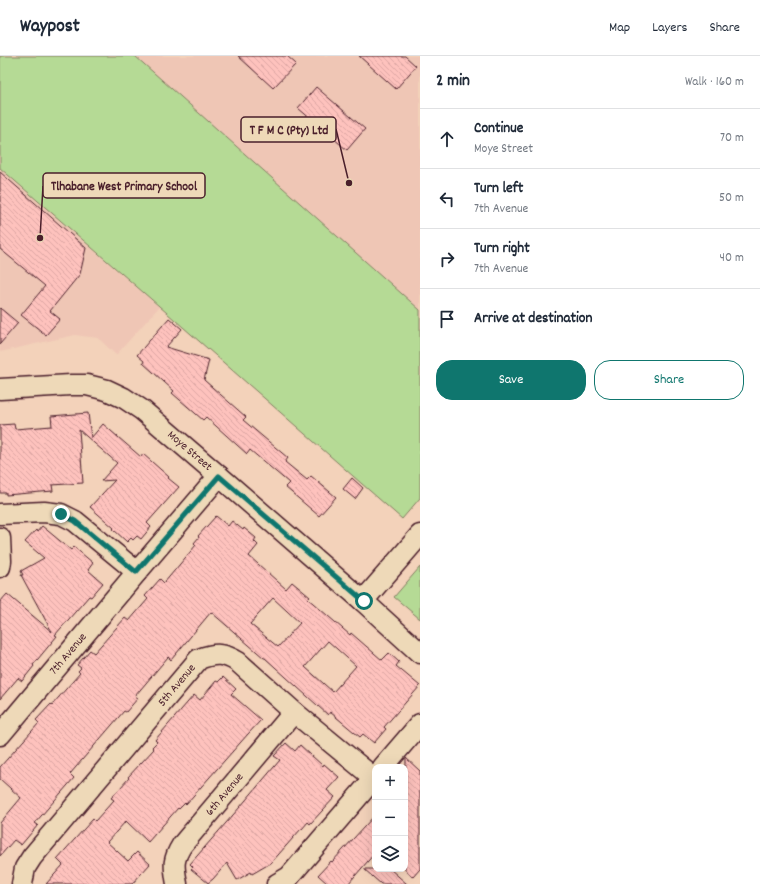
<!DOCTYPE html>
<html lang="en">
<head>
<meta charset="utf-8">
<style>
	body { margin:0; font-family:Dekko,sans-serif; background:#f2f2f3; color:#1f2937 }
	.controls { position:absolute; right:12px; bottom:12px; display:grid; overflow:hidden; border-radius:8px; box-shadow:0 4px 16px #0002 }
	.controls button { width:36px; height:36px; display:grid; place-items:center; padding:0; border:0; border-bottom:1px solid #e0e1e3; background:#fff; color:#1f2937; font:20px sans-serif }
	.stop { position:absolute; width:12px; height:12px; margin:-9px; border:3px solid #0f766e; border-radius:50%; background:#fff }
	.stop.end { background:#0f766e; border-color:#fff; box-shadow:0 1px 4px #0008 }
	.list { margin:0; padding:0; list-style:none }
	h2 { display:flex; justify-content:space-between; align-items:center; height:52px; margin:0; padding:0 16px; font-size:17px }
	h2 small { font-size:13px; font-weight:400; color:#747a83 }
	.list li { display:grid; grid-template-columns:26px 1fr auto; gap:12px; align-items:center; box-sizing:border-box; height:60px; padding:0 16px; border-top:1px solid #e0e1e3 }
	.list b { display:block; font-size:15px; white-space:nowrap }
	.list p { margin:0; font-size:13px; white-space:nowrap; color:#747a83 }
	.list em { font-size:13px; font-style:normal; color:#747a83 }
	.actions { display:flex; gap:8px; padding:12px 16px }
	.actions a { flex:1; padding:9px 0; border:1px solid #0f766e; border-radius:16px; text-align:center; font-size:14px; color:#0f766e }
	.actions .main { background:#0f766e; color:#fff }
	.icon { flex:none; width:22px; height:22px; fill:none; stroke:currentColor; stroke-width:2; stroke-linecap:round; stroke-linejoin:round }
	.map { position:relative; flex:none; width:420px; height:828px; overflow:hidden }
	header { display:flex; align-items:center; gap:24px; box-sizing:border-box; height:56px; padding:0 20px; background:#fff; border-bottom:1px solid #e0e1e3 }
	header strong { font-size:19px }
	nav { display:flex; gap:22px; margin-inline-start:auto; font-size:14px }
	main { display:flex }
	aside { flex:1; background:#fff }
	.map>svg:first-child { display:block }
	.built { fill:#efc6b5 }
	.grass { fill:#b5da95; stroke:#807c60 }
	.building { fill:url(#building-back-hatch); stroke:#4a1f2b; fill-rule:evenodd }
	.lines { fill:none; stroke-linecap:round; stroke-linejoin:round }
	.minor-casing { stroke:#4a1f2b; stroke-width:23 }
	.minor { stroke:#eed9b8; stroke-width:20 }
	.route { stroke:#0f766e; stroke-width:5 }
	.labels { text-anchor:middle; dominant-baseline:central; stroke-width:4; stroke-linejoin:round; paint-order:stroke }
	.street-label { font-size:12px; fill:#4a1f2b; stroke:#eed9b8 }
	.leader { fill:none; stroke:#4a1f2b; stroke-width:1.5 }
	.callout-dot { fill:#4a1f2b; stroke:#eed9b8; stroke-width:1.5 }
	.callout { fill:#eed9b8; stroke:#4a1f2b; stroke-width:1.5 }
	.callout-label { font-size:13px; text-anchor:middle; font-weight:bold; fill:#4a1f2b }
</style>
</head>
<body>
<header>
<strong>Waypost</strong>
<nav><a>Map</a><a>Layers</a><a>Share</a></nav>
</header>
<main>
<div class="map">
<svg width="420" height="828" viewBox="0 0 420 828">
	<defs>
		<pattern id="building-back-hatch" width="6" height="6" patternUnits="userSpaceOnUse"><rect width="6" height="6" fill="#fec2bd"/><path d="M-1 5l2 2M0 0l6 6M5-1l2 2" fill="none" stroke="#dba6a3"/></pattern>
	</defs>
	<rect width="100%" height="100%" fill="#f3d2ba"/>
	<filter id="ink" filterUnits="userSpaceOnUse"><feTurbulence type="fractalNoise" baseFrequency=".025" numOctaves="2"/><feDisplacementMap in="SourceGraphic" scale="8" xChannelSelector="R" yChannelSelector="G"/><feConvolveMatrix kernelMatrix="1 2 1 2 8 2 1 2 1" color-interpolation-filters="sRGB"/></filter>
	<g filter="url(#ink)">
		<path class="built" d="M135,0H420V254Z
			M0,113L159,251L116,299L98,282L75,279L0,296Z"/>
		<path class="grass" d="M0,0H135L420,254V442L402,463L159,250L0,112Z
			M420,511V563L394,541Z"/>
		<path class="building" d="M238,0H287L296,8L273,32Z
			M359,0H405L416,10L396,33Z
			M316,31L365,73L347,94L298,52Z
			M0,116L86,192L80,218L50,255L60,263L46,279L21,259L45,230L0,193Z
			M0,252L18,267L0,288Z
			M169,262L182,273L166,291L209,304L204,324L246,361L243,364L288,402L285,406L307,424L311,420L336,441L319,460L285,431L289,427L250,394L247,398L206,361L203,364L172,337L174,335L143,307L144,305L137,299Z
			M88,357L91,382L103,368L141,401L143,398L169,421L168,422L179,431L147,467L151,471L141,483L137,480L133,484L131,482L127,486L113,473L114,472L90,451L115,424L101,425L117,407L79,374L83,427L52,429L53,435L6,439V437H0V369L14,368L15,373L52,370L51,360Z
			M352,422L363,432L355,443L343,433Z
			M216,460L228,470L232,465L243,474L244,472L256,482L254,485L258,489L249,500L286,533L292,526L310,541L308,543L313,547L350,579L351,577L382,604L389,597L399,606L396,610L420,630L384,671L386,673L374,687L363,678L360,681L330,656L328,659L265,602H264L211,556L171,604L168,601L135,640L138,642L126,656L124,655L70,718L74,722L35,767L38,769L21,789L14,784L0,800V767L21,742L0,723V711L39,667L36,664L51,648L52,649L80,617L78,615L81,612L77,609L90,594L94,597L125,562L129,565L148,543L145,540L160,523L164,527L196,489L194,487L199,481L198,480ZM273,542L300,567L278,591L250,568ZM328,585L356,610L333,636L305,611Z
			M42,470L71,494L74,491L93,507L88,514L103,527L91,541L89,540L55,579L57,580L33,609L34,610L22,625L18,622L0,643V546L7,538L52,576L21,519H23L21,515L44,502L25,486L36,474L37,476Z
			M223,621L236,633L231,638L261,664L248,678L186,748L185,747L179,753L178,752L148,786L126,765L107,786L128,805L137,796L150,808L132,828H46L63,809L57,803L93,763L95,765L114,744L111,742L129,722L128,721L154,693L152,691L157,686L155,684L194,639L200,644L216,625L218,626Z
			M286,687L295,695L300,689L323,710L324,708L339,721L327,734L335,741L310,768L308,766L302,773H301L271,807L252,818L251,816L237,824L227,807L213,823L208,827L191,813L193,811L190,808L240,751L280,704L274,700Z
			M406,702L420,715V813L413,821L405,814Z
			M375,759V797L348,828H328L318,819L331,805L332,806Z
			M364,813H390L407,828H381Z"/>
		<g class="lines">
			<g class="minor-casing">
				<g id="minor">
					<path id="s1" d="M0,333L71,329H87L107,334L124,342L142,354L219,420L363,545L420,597"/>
					<path d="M0,458L44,456L61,458L75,465L137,516"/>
					<path d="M0,482L1,505L0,511"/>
					<path d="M363,545L420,479"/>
					<path id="s2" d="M0,679L137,516L219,420"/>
					<path d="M383,711L420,668"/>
					<path id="s3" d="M22,828L25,812L32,801L199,603C215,597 224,597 238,606L294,656L374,722"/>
					<path id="s4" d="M177,828C174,810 172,805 182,789L294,656"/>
					<path d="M277,828L289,821L375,721"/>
				</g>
			</g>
			<use href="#minor" class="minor"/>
		</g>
	</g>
	<g class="lines" filter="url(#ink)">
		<path class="route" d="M61,458L75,465L136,516L219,420L364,545"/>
	</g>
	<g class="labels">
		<g class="street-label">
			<text stroke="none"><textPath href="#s1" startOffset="211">Moye Street</textPath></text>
			<text stroke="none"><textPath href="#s2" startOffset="106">7th Avenue</textPath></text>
			<text stroke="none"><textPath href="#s3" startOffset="254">5th Avenue</textPath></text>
			<text stroke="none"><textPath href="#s4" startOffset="107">6th Avenue</textPath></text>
		</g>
	</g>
	<path class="leader" d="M349 127L336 73M40 182L43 130"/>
	<g class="callout-dot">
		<circle cx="349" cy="127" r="4"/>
		<circle cx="40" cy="182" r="4"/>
	</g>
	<g class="callout">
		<rect x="241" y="61" width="95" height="25" rx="4"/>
		<rect x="43" y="117" width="162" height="25" rx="4"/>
	</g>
	<g class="callout-label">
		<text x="289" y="78">T F M C (Pty) Ltd</text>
		<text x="124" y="134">Tlhabane West Primary School</text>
	</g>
</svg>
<div class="controls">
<button>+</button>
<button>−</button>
<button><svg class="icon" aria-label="layers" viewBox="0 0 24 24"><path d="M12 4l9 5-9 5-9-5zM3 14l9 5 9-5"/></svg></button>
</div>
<div class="stop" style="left:364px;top:545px"></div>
<div class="stop end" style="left:61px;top:458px"></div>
</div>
<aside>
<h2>2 min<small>Walk · 160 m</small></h2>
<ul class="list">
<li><svg class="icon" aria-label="ahead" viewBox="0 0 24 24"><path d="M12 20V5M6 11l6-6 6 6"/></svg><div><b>Continue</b><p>Moye Street</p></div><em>70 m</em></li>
<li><svg class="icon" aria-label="left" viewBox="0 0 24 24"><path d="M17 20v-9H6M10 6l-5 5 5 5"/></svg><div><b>Turn left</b><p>7th Avenue</p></div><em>50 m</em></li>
<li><svg class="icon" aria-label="right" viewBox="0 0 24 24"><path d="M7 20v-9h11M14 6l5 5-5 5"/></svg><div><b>Turn right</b><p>7th Avenue</p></div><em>40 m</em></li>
<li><svg class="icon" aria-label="arrive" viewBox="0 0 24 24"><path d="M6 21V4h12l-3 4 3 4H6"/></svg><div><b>Arrive at destination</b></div></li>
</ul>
<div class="actions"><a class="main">Save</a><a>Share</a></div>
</aside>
</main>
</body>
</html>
